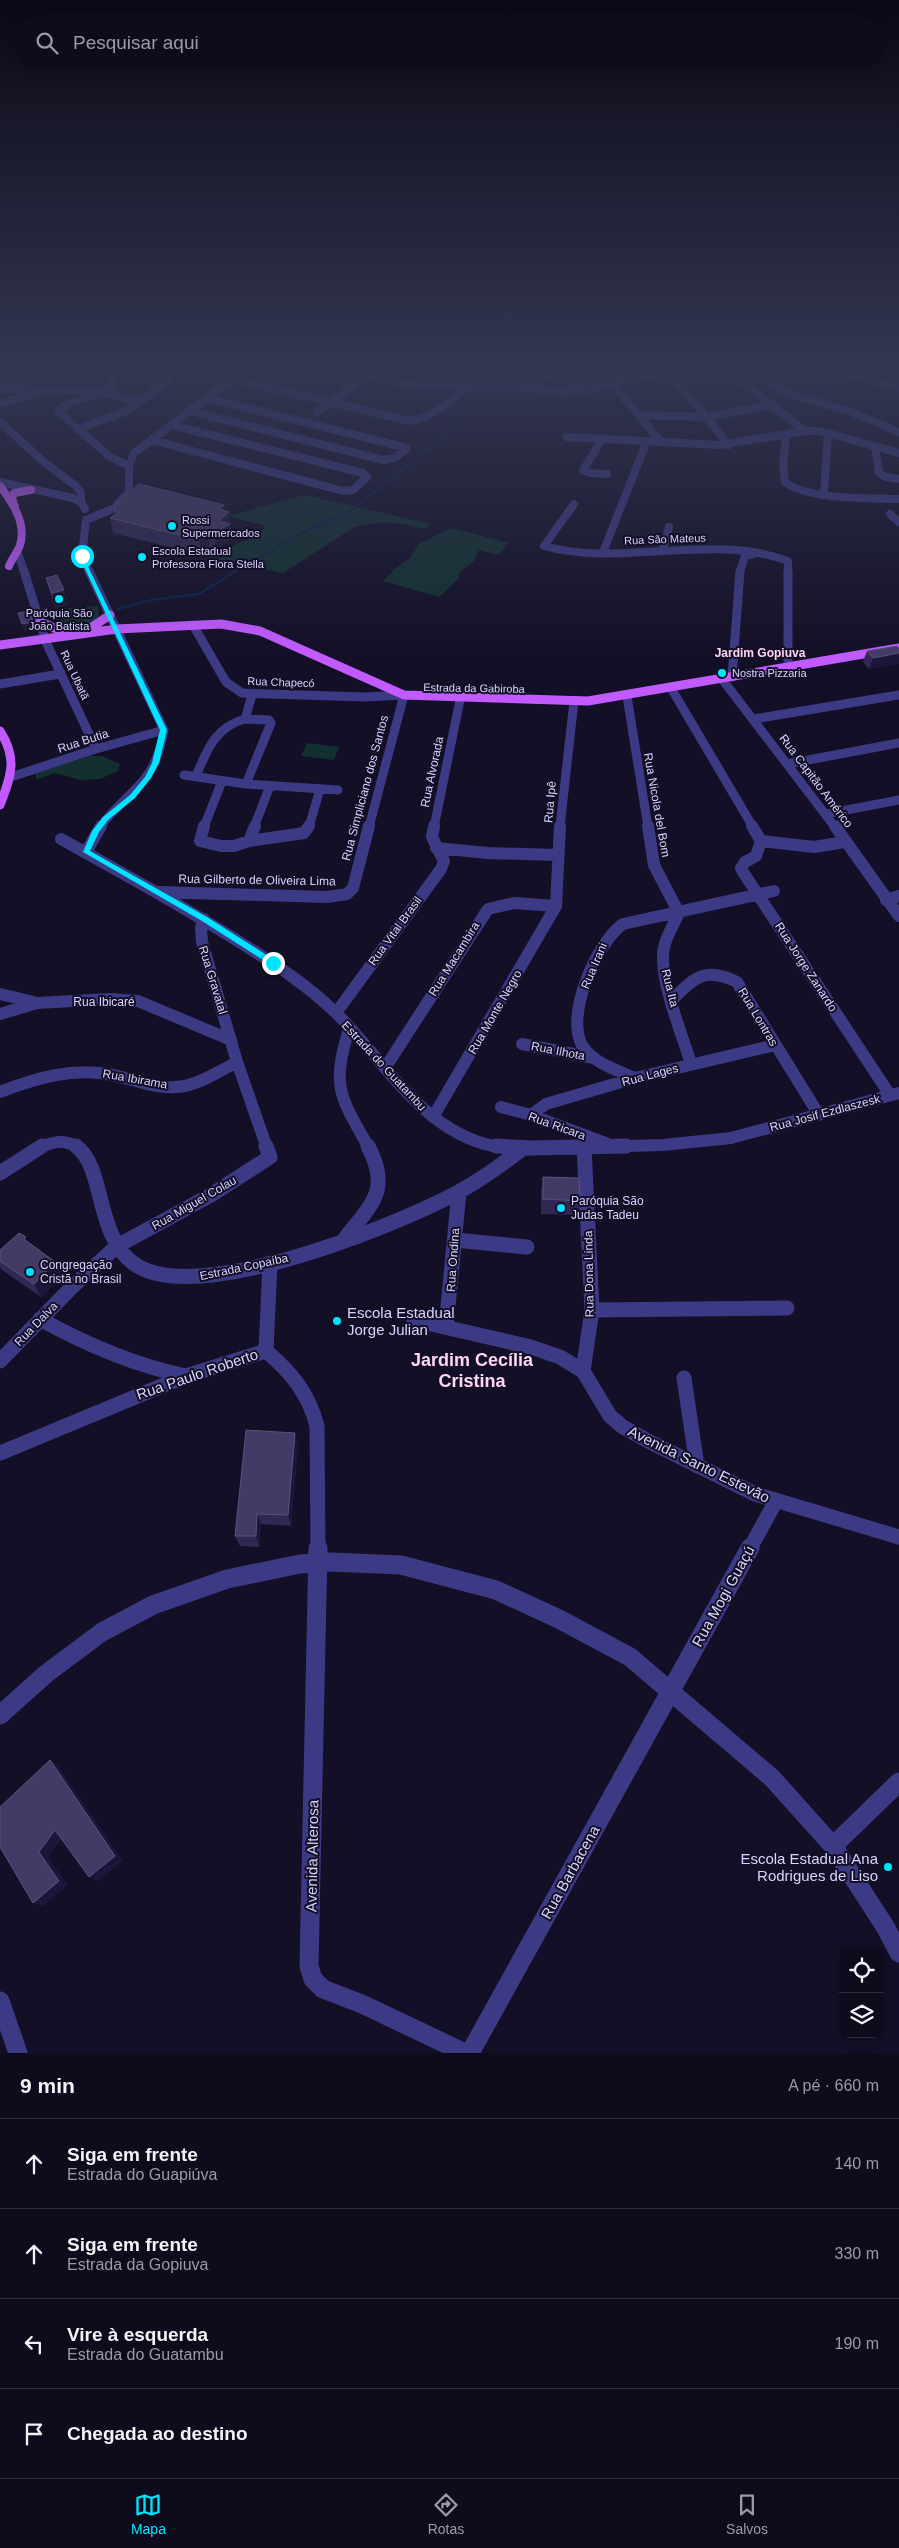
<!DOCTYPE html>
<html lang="pt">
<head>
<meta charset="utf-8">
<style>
	body { margin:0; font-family:Helvetica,sans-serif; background:#171425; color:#f1f3f6 }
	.controls { position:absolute; right:15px; bottom:15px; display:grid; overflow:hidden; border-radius:10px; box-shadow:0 2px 12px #0003 }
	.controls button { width:45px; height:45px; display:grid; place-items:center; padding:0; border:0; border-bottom:1px solid #2e2b3b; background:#0e0b1c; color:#f1f3f6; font:25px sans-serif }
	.stop { position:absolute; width:15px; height:15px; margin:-11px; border:4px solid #00e5ff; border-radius:50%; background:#fff }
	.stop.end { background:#00e5ff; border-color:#fff; box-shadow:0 1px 5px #0008 }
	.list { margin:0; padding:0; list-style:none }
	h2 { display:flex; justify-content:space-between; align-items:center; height:65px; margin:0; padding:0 20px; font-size:21px }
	h2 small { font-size:16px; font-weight:400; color:#9b9ba3 }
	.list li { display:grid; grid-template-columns:32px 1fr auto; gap:15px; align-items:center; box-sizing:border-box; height:90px; padding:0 20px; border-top:1px solid #2e2b3b }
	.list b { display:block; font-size:19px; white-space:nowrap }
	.list p { margin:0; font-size:16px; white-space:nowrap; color:#9b9ba3 }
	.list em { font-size:16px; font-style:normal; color:#9b9ba3 }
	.icon { flex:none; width:28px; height:28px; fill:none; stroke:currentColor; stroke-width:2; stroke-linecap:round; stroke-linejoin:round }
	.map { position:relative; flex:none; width:899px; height:2053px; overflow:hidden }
	.search { position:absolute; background:#0e0b1c; box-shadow:0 2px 12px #0003; left:15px; right:15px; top:15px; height:55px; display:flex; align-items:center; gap:12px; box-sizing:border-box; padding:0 18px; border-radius:28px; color:#9b9ba3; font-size:19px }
	.sheet { height:425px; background:#0e0b1c }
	nav { display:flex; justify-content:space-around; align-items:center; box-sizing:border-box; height:70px; border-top:1px solid #2e2b3b; background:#0e0b1c; font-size:14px; color:#9b9ba3 }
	nav a { display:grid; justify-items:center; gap:2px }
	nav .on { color:#00e5ff }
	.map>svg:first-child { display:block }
	.green { fill:#12302f }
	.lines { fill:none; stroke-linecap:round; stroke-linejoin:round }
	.stream-far1 { stroke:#0c2248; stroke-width:2 }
	.stream { stroke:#0c2248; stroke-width:2.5 }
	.minor-far4 { stroke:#3d3a85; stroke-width:8 }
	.minor-far3 { stroke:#3d3a85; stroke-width:9 }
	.minor-far2 { stroke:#3d3a85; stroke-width:12 }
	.minor-far1 { stroke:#3d3a85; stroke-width:15 }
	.minor { stroke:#3d3a85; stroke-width:19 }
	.major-far1 { stroke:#c25bff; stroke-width:8 }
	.major { stroke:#c25bff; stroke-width:9 }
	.wall { fill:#312854 }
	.shaded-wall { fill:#1d163a }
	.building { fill:#433a66; stroke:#5a527e }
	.route { fill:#00e5ff }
	.poi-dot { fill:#00e5ff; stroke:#130f26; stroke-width:2 }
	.labels { text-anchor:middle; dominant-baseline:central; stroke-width:4; stroke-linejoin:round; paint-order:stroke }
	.far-poi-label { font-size:11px; fill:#d9d4ff; stroke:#130f26; text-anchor:start }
	.far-street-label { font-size:11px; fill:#d9d4ff; stroke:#130f26 }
	.far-quarter-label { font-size:12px; font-weight:bold; fill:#ffd6f0; stroke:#130f26 }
	.street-label { font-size:12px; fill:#d9d4ff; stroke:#130f26 }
	.poi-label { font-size:12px; fill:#d9d4ff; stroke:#130f26; text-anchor:start }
	.near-poi-label { font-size:15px; fill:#d9d4ff; stroke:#130f26; text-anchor:start }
	.near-street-label { font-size:15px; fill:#d9d4ff; stroke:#130f26 }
	.near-quarter-label { font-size:18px; font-weight:bold; fill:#ffd6f0; stroke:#130f26 }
</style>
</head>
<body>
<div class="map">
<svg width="899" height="2053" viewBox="0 0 899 2053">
	<rect width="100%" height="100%" fill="#130f26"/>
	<path class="green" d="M305,495L431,524L426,529C400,523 379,519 353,528L283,573L206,557L257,536L266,526L227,516Z
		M451,528L509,543L499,555L479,550L474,561L460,572L459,578L439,597L383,581L398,566L409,559L419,544Z
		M98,606L99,621L85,627L64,629L45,610Z
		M307,743L339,747L334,760L301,756Z
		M91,756H102L120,764L118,771L100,779L80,780L55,773L36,780V773Z"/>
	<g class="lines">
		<path class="stream-far1" d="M234,572L309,529L350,511L455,428L489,367"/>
		<path class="stream" d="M118,609L151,600L199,594L236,571"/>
		<path class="minor-far4" d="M105,367L112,373L113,383C98,400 74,395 58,411L109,456L129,466
			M336,367L416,386L522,387L562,392L591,389L686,367
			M610,367L623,382
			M665,367L729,445
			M724,367L805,431
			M752,367C779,397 805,397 841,409C861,415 880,424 899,432
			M819,367L899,387
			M566,368L578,391
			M753,368L794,367
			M232,379L410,421C432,417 452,402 466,386
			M613,385L661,442
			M522,387L568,367
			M0,389L102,390
			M104,393L139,401
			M0,404L36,393
			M190,411L383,460L395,458L407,448L208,398
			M317,412L379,367
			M641,415L707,417L770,405
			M0,422L45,463L76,486L81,493V502
			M77,429L127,411L169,380V373L163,367
			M786,435L783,465L785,482C807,500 870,498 899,499
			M567,437L720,445L805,431H820L899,453
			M603,438L583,470L590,473L607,474
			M152,440L343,491L353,490L367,477L363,473L171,425
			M875,446L879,473L886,477L899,479
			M0,482L73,498L81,502L85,509
			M824,494L828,433
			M574,504L544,546C623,568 708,532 788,561V572
			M117,505L129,492V466L134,453L232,379L234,367
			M890,514L899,522
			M663,549L669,527
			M603,552L647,441
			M18,553L24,572
			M89,572L82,556L86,520L112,509
			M740,572L745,556L753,554"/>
		<path class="minor-far3" d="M24,571L46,642L96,749
			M89,571L164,730C154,787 130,787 100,827
			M788,571V667
			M193,625L226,682L242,693L366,697L404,695L369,827
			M732,677L740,571
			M722,679L835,827
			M0,684L60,674
			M671,688L753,827
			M627,696L648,827
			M245,719L269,720L271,723L246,784
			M754,719L899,695
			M787,764L899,743
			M184,775L246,784L338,790
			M196,776C207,750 215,727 245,719L252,695
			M11,777L96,749L164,730
			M826,814L899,800
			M204,827L222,781
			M254,827L270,786
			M309,827L320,789
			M434,827L460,700
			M560,827L574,701"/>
		<path class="minor-far2" d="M204,826L200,841L221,846H234L249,841L304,833L309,826
			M648,826L654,865L679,913
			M752,826L761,841
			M835,826L899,916
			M61,839C122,873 183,906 241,943C275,964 307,985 335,1012C387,1063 427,1140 506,1148
			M249,841L255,826
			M761,841L756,856L745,862L741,868L743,872L890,1095
			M761,841L814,847L845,842
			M436,848L488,853L558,855
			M86,852L101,826
			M159,892L327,897L347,894L353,888L369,826
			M886,900L899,896
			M679,913C673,926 663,941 663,956C662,986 682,1034 691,1064
			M204,919L201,928L202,942L237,1062L267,1148
			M0,994L34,1002
			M673,999C695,976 707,967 737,982L819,1115
			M336,1013L441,869L444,861L432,837L434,826
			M0,1014L37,1003L110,999L138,1001L231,1040
			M349,1029C331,1088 340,1096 369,1148
			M522,1044L594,1058
			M385,1068L488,909L514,903L556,906
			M635,1078C617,1070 595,1064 583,1047C564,1017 596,943 623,924L774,891
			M0,1092C36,1078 73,1067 113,1075C136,1080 160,1091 185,1086C203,1082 220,1071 237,1062
			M501,1107L531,1115L606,1143
			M531,1115L546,1104L635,1078L775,1045
			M433,1117L556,906L560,826
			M39,1148C52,1142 65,1138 78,1148
			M557,1148L663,1145L731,1138L899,1093"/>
		<path class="minor-far1" d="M76,1146C105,1167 95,1234 133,1263C192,1308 388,1228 449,1197C475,1184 499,1167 522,1149
			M496,1146L531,1148L626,1146
			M0,1173L42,1146
			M455,1240L527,1247
			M343,1241C370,1205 392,1192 368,1146
			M592,1310L787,1308
			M40,1319C87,1345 133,1365 186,1376
			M414,1320L531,1347L560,1357L583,1371L610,1416L623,1427L650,1442L755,1494L899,1537
			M446,1327L459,1192
			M266,1351C291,1372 309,1394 317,1426L318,1550
			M266,1351L270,1263
			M0,1361L72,1287L117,1246L211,1195L270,1157L266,1146
			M583,1371L592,1310L584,1147
			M684,1378L697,1466
			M0,1453L186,1376L266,1351
			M749,1550L776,1501"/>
		<path class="minor" d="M318,1548L309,1966L313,1979L323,1989L362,2004L465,2053
			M0,1715L47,1673L102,1632L153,1605L227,1579L300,1564L331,1562L401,1565L496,1590L559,1619L630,1657L772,1778L833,1846L886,1928L899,1953
			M833,1846L899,1782
			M0,2001L18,2053
			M470,2053L750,1548"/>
		<path class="major-far1" d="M0,486C12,502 27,523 20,545C18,552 12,558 9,566
			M15,507L12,498L14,493L31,490"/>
		<path class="major" d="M40,622L71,635
			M89,629L110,615
			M0,645L117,629L221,624L260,631L404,695L588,701L899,648
			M0,731C18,759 11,776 0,805"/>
	</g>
	<path class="wall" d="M114,509L225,511L231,527L230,528L232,539L216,548L210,547L202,555L113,533L110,518L115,515Z
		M46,578L64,590L68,605L56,608L50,593Z
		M899,648L869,669L863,662L867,651Z
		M543,1177L580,1201L578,1215L541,1214V1192Z
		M29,1244L55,1262L62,1276L41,1297L2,1270L0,1267V1250Z
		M295,1433L298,1445L291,1526L261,1524L259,1547L240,1546L235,1536Z"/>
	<path class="shaded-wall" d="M224,505L226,515L229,512L231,527L230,528L232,539L216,548L214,533L219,521V509Z
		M207,532L210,547L202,555L199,540Z
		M64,590L68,605L56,608L52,593Z
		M33,622L35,629L24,632L22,624Z
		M899,653V664L869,669L873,658Z
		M55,1262L62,1276L41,1297L34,1284Z
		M295,1433L298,1445L291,1526L288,1515Z
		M257,1514L261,1524L259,1547L256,1536Z
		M50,1760L59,1767L123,1861L97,1881L89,1877Z
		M55,1830L64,1835L48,1857L68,1885L43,1906L33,1903L39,1852Z"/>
	<path class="building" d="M139,484L224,505L219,509L229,512L219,521L230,524L214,533L207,532L199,540L110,518L117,513L114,509L115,505Z
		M57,575L64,590L52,593L46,578Z
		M30,611L33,622L22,624L18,613Z
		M897,646L899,648V653L873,658L867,651Z
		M543,1177L579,1178L580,1201L543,1199Z
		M19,1233L26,1237L24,1239L55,1262L34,1284L0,1261V1250Z
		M246,1430L295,1433L288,1515L257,1514L256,1536H235Z
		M50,1760L115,1856L89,1877L55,1830L39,1852L59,1881L33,1903L0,1847V1807Z"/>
	<linearGradient id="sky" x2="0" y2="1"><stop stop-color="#0a0815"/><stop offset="0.56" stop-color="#333752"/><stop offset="1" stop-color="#333752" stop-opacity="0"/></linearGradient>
	<rect width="899" height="655" fill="url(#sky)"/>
	<path class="route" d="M82,554L167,730L159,763L151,778L135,798L108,820L99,832L90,851L207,917L276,961V965H271L202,921L83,852L92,831L103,817L130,795L145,777L152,763L160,730L79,556Z"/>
	<g class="poi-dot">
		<circle cx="172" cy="526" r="5"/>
		<circle cx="142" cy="557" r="5"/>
		<circle cx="59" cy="599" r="5"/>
		<circle cx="722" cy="673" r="5"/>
		<circle cx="561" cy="1208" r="5"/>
		<circle cx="30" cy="1272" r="5"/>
		<circle cx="337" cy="1321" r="5"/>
		<circle cx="888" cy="1867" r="5"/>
	</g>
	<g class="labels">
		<g class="far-poi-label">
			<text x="182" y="520">Rossi<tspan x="182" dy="13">Supermercados</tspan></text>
			<text x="152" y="551">Escola Estadual<tspan x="152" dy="13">Professora Flora Stella</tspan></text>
			<text x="59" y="613" text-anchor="middle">Paróquia São<tspan x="59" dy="13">João Batista</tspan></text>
			<text x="732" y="673">Nostra Pizzaria</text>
		</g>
		<g class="far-street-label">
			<text transform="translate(665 539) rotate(-2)">Rua São Mateus</text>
			<text transform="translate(75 675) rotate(65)">Rua Ubatã</text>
			<text transform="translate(281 682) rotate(2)">Rua Chapecó</text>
			<text transform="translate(474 688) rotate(1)">Estrada da Gabiroba</text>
		</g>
		<g class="far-quarter-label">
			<text x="760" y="653">Jardim Gopiuva</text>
		</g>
		<g class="street-label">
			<text transform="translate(83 741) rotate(-18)">Rua Butia</text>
			<text transform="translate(432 772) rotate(-78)">Rua Alvorada</text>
			<text transform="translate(816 781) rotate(53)">Rua Capitão Américo</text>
			<text transform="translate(365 788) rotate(-75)">Rua Simpliciano dos Santos</text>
			<text transform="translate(550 802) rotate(-85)">Rua Ipê</text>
			<text transform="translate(657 805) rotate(80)">Rua Nicola del Bom</text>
			<text transform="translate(257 880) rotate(1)">Rua Gilberto de Oliveira Lima</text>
			<text transform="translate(395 931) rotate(-54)">Rua Vital Brasil</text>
			<text transform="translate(454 959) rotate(-58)">Rua Macambira</text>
			<text transform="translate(594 966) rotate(-67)">Rua Irani</text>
			<text transform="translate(806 967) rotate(57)">Rua Jorge Zanardo</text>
			<text transform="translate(213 980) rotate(73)">Rua Gravatal</text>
			<text transform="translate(670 988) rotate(76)">Rua Ita</text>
			<text x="104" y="1002">Rua Ibicaré</text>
			<text transform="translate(495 1012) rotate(-60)">Rua Monte Negro</text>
			<text transform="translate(758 1017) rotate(59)">Rua Lontras</text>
			<text transform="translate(558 1051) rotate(11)">Rua Ilhota</text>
			<text transform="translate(384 1066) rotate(47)">Estrada do Guatambu</text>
			<text transform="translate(650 1075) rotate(-15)">Rua Lages</text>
			<text transform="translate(135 1079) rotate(10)">Rua Ibirama</text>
			<text transform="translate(825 1113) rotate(-15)">Rua Josif Ezdlaszesk</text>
			<text transform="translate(557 1126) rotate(20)">Rua Ricara</text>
			<text transform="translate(194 1203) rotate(-30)">Rua Miguel Colau</text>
			<text transform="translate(453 1260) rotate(-86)">Rua Ondina</text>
			<text transform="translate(244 1267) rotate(-12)">Estrada Copaíba</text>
			<text transform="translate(589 1274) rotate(-91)">Rua Dona Linda</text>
			<text transform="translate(36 1324) rotate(-46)">Rua Dalva</text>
		</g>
		<g class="poi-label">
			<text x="571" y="1201">Paróquia São<tspan x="571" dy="14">Judas Tadeu</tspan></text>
			<text x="40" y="1265">Congregação<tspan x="40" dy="14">Cristã no Brasil</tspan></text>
		</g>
		<g class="near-poi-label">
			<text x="347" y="1312">Escola Estadual<tspan x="347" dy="17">Jorge Julian</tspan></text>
			<text x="878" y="1858" text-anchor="end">Escola Estadual Ana<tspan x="878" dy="17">Rodrigues de Liso</tspan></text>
		</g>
		<g class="near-street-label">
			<text transform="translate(197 1374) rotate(-19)">Rua Paulo Roberto</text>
			<text transform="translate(699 1464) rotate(26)">Avenida Santo Estevão</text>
			<text transform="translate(723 1596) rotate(-61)">Rua Mogi Guaçú</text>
			<text transform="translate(312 1856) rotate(-89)">Avenida Alterosa</text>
			<text transform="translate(570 1872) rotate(-61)">Rua Barbacena</text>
		</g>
		<g class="near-quarter-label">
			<text x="472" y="1360">Jardim Cecília<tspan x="472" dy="21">Cristina</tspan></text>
		</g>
	</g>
</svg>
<div class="controls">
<button><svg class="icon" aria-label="locate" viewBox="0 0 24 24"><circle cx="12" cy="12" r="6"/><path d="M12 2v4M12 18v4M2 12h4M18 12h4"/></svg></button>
<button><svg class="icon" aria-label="layers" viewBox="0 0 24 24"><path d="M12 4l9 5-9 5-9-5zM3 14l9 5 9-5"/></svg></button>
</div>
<div class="stop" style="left:82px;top:556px"></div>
<div class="stop end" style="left:273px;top:963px"></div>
<div class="search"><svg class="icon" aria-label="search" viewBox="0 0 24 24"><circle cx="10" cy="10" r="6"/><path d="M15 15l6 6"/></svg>Pesquisar aqui</div>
</div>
<section class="sheet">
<h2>9 min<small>A pé · 660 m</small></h2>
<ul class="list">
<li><svg class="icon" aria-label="ahead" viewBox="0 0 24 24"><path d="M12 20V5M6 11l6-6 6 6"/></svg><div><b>Siga em frente</b><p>Estrada do Guapiúva</p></div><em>140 m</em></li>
<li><svg class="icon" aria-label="ahead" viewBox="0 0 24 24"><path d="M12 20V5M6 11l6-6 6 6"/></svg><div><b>Siga em frente</b><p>Estrada da Gopiuva</p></div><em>330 m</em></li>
<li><svg class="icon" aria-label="left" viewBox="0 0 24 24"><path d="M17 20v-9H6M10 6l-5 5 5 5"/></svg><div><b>Vire à esquerda</b><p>Estrada do Guatambu</p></div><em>190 m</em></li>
<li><svg class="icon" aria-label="arrive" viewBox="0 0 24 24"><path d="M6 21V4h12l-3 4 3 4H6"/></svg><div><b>Chegada ao destino</b></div></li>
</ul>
</section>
<nav>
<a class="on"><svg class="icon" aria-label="map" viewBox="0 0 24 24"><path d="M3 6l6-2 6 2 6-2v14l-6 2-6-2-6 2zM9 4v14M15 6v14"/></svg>Mapa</a>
<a><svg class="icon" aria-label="directions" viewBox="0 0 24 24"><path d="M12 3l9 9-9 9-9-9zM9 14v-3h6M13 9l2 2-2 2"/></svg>Rotas</a>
<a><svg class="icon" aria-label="saved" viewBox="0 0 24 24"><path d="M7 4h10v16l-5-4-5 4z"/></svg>Salvos</a>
</nav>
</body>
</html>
